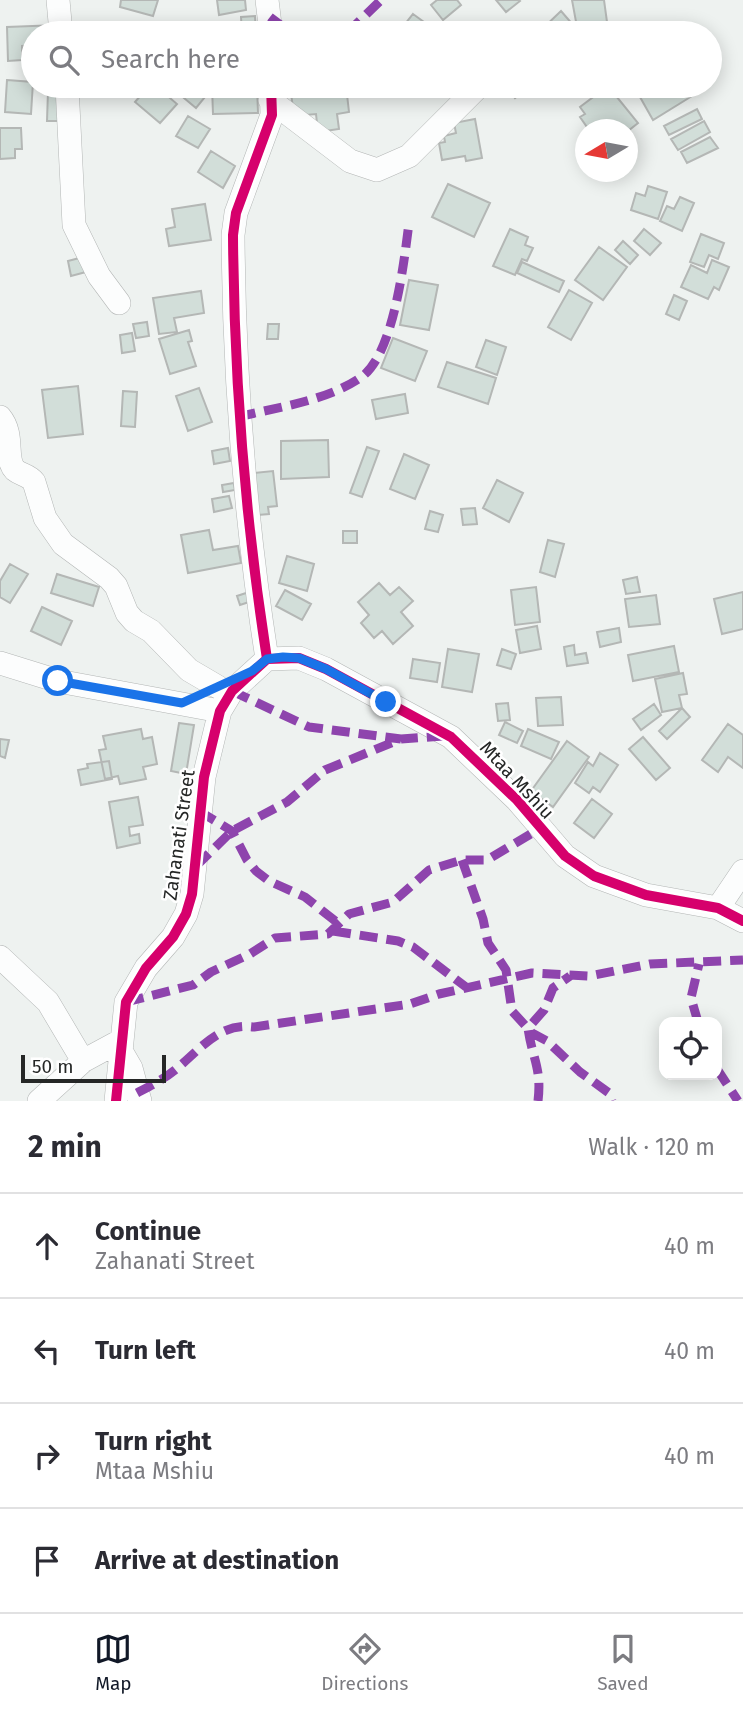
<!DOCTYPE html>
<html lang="en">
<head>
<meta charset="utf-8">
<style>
	body { margin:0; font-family:"Fira Sans",sans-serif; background:#f7f7f7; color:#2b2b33 }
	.controls { position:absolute; right:21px; bottom:21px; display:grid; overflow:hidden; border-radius:14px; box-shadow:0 4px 18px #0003 }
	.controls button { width:63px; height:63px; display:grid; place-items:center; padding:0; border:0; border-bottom:2px solid #e1e1e2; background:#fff; color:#2b2b33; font:35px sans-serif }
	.compass { position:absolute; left:575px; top:119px; width:63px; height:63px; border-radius:50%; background:#fff; box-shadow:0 4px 18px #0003; rotate:260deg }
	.scale { position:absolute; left:21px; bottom:18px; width:145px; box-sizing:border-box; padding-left:7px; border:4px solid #252726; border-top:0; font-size:19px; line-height:24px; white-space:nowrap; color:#252726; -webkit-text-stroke:5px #fff; paint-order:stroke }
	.stop { position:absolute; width:21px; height:21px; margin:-16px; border:5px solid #1a73e8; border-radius:50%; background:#fff }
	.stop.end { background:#1a73e8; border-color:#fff; box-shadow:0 2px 7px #0008 }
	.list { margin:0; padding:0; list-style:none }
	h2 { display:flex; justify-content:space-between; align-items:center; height:91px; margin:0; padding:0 28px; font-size:30px }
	h2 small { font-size:23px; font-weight:400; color:#7c7c81 }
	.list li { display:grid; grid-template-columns:46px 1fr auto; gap:21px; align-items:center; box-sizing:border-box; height:105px; padding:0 28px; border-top:2px solid #e1e1e2 }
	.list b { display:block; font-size:26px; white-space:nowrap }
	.list p { margin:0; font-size:23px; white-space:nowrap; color:#7c7c81 }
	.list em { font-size:23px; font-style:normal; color:#7c7c81 }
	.icon { flex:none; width:38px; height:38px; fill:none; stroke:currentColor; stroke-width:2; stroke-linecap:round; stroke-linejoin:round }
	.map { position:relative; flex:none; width:743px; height:1101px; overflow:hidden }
	.search { position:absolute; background:#fff; box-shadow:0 4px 18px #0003; left:21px; right:21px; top:21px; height:77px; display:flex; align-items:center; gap:18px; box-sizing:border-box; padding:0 24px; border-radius:38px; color:#7c7c81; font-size:26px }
	.sheet { height:511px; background:#fff }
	nav { display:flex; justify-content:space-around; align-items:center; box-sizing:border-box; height:98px; border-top:2px solid #e1e1e2; background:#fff; font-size:19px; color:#7c7c81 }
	nav a { display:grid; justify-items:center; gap:4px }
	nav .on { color:#111827 }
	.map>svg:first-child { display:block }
	.building { fill:#d2ded9; stroke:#b4b7b5; stroke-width:2 }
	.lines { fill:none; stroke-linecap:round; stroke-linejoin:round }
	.minor-casing { stroke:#b3b6b5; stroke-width:24 }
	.minor { stroke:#fcfdfd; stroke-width:23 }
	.quiet { stroke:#8e44ad; stroke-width:9; stroke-dasharray:18 9; stroke-linecap:butt }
	.cycleway-casing { stroke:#fff; stroke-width:15 }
	.cycleway { stroke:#d6006c; stroke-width:10 }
	.route { stroke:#1a73e8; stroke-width:9 }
	.labels { text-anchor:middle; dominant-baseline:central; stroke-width:5; stroke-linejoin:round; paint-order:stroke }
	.street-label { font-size:19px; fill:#252726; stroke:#fff }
</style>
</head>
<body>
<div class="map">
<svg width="743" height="1101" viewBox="0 0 743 1101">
	<rect width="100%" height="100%" fill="#eef2f0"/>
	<path class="building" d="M121,0H158L153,16L120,7Z
		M217,0H245L246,10L219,15Z
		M437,0H457L461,5L443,20L431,5Z
		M496,0H519L520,1L506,12Z
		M572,0H604L607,22L577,27Z
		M561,11L580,33H538Z
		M413,14L428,25L422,33H398Z
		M255,16L256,33H242L241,17Z
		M58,25V33H33V45L22,46V60L8,61L7,27Z
		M7,80L33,82L31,114L5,112Z
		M149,86H156L177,104L160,123L135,102Z
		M174,86H191L205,97L196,108L172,88Z
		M212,86H257L258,113L213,114Z
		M290,86H346L349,112L337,114L339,129L318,132L316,114L294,116Z
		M505,86H530L515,98Z
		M608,86L638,123L628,131L589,130L580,117L585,114L580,107Z
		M658,86H686L692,96L653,120L640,97Z
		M48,91H59L58,121H47Z
		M697,109L702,119L669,135L664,126Z
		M188,116L210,129L198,148L176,136Z
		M475,119L482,158L466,161L465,156L442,160L439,143L445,142L444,136L456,133L454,123Z
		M704,121L710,132L678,150L671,139Z
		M0,128H21L22,149H15V158L0,159Z
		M710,137L718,148L687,163L681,152Z
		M211,151L235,166L223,188L198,172Z
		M448,184L490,203L474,237L432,217Z
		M648,186L667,192L658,219L631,210L636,193L645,196Z
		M680,197L694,203L682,231L660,221L667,206L674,209Z
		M205,204L211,240L169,246L166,229L175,227L172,209Z
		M510,229L528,237L525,245L533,248L527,261L522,259L515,275L493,266Z
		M644,229L661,243L650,255L634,241Z
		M701,234L724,243L718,259L709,255L704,267L690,262Z
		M623,241L638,255L630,264L615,250Z
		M599,247L627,267L603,300L575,280Z
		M83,257L86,272L71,276L68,261Z
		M712,260L729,267L719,290L714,287L708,299L681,287L691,265L707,273Z
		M522,262L564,281L559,292L517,273Z
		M409,280L438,285L429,330L400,325Z
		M569,290L592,303L571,340L548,327Z
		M201,291L204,313L174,318L177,332L159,334L153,298Z
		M674,295L687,301L679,320L666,314Z
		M147,322L149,336L136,338L133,324Z
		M268,324H279L278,339H267Z
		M189,330L192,341L188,342L196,366L170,374L159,339Z
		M132,333L135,351L122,353L120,335Z
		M393,338L427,351L415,381L381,368Z
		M486,340L506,347L497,375L476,367Z
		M447,362L496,378L488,404L438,387Z
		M78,386L83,434L48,438L42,390Z
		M199,388L212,422L188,431L176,396Z
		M123,391L137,392L135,427L121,426Z
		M405,394L408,413L376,419L372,400Z
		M328,440L329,477L281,479V441Z
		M367,447L379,451L362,497L350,493Z
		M228,448L230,461L214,464L212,451Z
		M404,454L429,465L415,499L390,489Z
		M273,471L277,506L268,507L269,514L258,515L253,473Z
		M497,480L523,493L509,522L483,508Z
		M234,483L235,490L223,492L222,485Z
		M229,496L232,508L214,512L212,499Z
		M475,508L477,524L463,525L461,509Z
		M430,511L443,515L438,532L425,529Z
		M209,530L213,550L238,546L241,563L188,573L181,535Z
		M343,531H357V543H343Z
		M548,540L564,544L555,577L540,572Z
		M287,556L314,564L307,591L279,583Z
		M10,564L28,574L10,603L0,597V581Z
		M57,574L99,587L93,606L51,593Z
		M637,577L640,592L626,594L623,580Z
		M379,583L390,595L399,587L413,601L401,612L413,626L393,644L382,631L374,638L361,623L369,615L358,602Z
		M536,587L540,622L515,625L511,590Z
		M285,590L311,604L302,620L276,606Z
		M249,592L252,601L240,605L237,596Z
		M743,592V629L722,634L714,599Z
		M656,595L660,624L629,627L625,599Z
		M42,607L72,621L61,645L31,631Z
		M537,626L541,649L520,653L516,630Z
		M619,628L621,642L600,647L597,632Z
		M574,645L575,655L586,653L588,663L567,666L564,647Z
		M674,646L679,672L633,681L628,655Z
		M448,649L479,654L472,692L442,687Z
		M502,649L516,654L511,669L497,665Z
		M413,659L440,663L437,682L410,678Z
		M683,673L687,694L679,695L682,708L662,712L655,679Z
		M561,697L563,725L538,726L536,698Z
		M508,703L510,720L498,721L496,704Z
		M654,704L661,715L641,730L633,719Z
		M682,708L690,717L667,739L659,731Z
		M505,722L523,731L517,743L499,735Z
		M179,723L194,725L186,774L171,771Z
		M728,724L743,735V768L728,757L718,772L702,760Z
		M141,729L143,739L152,737L157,764L143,767L146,779L120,784L118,776L105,779L99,750L106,749L103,736Z
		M528,729L559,742L551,759L521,746Z
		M643,737L670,768L656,780L629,749Z
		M0,739L9,740L5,758L0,756Z
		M567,741L589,757L553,807L531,791Z
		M600,753L618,765L600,792L593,787L589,793L575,783L588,762L593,766Z
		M109,761L112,779L81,785L78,770L88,768L87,764Z
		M138,797L143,825L129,827L130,836L139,834L140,843L117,848L109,802Z
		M592,799L612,814L594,838L574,823Z"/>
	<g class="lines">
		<g class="minor-casing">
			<path id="minor" d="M58,0L61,33
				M267,0L271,33
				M67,86L74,225L99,276L119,303
				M270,100L350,161L377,170L409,156L479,86
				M0,417C15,435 4,459 15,470C21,475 29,475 34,482L45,518L63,544L109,578L116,586L127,613L134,621L151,631L189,670L218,687
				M267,659C245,518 234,378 233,235L236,213L272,115L271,86
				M267,659L299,658L326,669L451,737L517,800L565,856L594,876L646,895L718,908L743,921
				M0,663L58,681L220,711
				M718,908L743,871
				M0,957L48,1002L83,1061
				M120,1049L131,1068L140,1101
				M39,1101L83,1061L120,1041
				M116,1101L126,1002L146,968L173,937L186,914L192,894L204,777L220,711L232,691L267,659"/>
		</g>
		<use href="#minor" class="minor"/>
		<path class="quiet" d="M270,17L291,33
			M347,33L381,0
			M68,89L85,86
			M238,417C278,407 326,401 360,378C394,356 404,261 409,223
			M232,691L309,727L401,739
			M199,811L232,831L247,860L256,871L269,881L305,897L339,924
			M462,860L483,919L488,943L506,970L512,1011L532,1033L547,1041L580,1072L609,1093L612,1101
			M196,866L232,831L287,802L325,770L401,739L443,736
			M333,931L398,941L413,947L466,987
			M126,1002L193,985L211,972L250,954L275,938L328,934L349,914L393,902L429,870L462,860H487L539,829
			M698,1022L691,998L699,964
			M717,1069L738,1101
			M137,1093C150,1086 164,1079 175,1070C200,1050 219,1022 254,1027L410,1004L439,994L532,973L589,976L650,964L743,960
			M538,1101C542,1068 532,1058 528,1028L544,1010L553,988L570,976"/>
		<g class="cycleway-casing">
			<path id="cycleway" d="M267,659C245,518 234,378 233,235L236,213L272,115L271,86
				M267,659L299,658L326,669L451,737L517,800L565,856L594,876L646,895L718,908L743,921
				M116,1101L126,1002L146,968L173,937L186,914L192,894L204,777L220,711L232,691L267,659"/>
		</g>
		<use href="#cycleway" class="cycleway"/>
	</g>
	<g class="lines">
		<path class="route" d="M58,681L182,703L252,671L267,659L283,657L299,658L326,669L386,702"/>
	</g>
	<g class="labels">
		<g class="street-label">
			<text transform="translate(517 780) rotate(47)">Mtaa Mshiu</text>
			<text transform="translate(179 835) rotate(-82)">Zahanati Street</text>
		</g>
	</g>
</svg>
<div class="controls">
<button><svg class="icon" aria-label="locate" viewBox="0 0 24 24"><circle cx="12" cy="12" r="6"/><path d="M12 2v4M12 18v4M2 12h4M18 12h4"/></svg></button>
</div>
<svg class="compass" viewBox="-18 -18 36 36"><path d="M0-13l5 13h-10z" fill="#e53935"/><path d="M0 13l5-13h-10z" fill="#7c7c81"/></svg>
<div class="scale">50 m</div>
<div class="stop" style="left:58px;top:681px"></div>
<div class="stop end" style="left:386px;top:702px"></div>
<div class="search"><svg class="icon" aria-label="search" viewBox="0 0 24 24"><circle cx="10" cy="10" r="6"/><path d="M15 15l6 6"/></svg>Search here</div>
</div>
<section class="sheet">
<h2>2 min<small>Walk · 120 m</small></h2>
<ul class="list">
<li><svg class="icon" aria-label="ahead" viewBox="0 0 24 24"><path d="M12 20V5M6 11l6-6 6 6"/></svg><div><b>Continue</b><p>Zahanati Street</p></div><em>40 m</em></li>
<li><svg class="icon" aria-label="left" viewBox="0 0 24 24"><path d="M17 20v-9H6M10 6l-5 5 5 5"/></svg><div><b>Turn left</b></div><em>40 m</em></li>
<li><svg class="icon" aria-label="right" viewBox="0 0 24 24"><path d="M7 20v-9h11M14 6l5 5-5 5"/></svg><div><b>Turn right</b><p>Mtaa Mshiu</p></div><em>40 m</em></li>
<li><svg class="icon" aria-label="arrive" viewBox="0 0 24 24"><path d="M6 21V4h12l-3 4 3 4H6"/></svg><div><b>Arrive at destination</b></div></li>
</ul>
</section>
<nav>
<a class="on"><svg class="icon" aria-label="map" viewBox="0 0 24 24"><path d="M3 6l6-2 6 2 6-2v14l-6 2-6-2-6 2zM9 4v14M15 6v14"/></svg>Map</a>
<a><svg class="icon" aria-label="directions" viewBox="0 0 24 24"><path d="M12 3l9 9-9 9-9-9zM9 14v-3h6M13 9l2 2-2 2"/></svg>Directions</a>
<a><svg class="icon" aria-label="saved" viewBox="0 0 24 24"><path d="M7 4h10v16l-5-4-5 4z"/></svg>Saved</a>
</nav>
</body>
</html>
